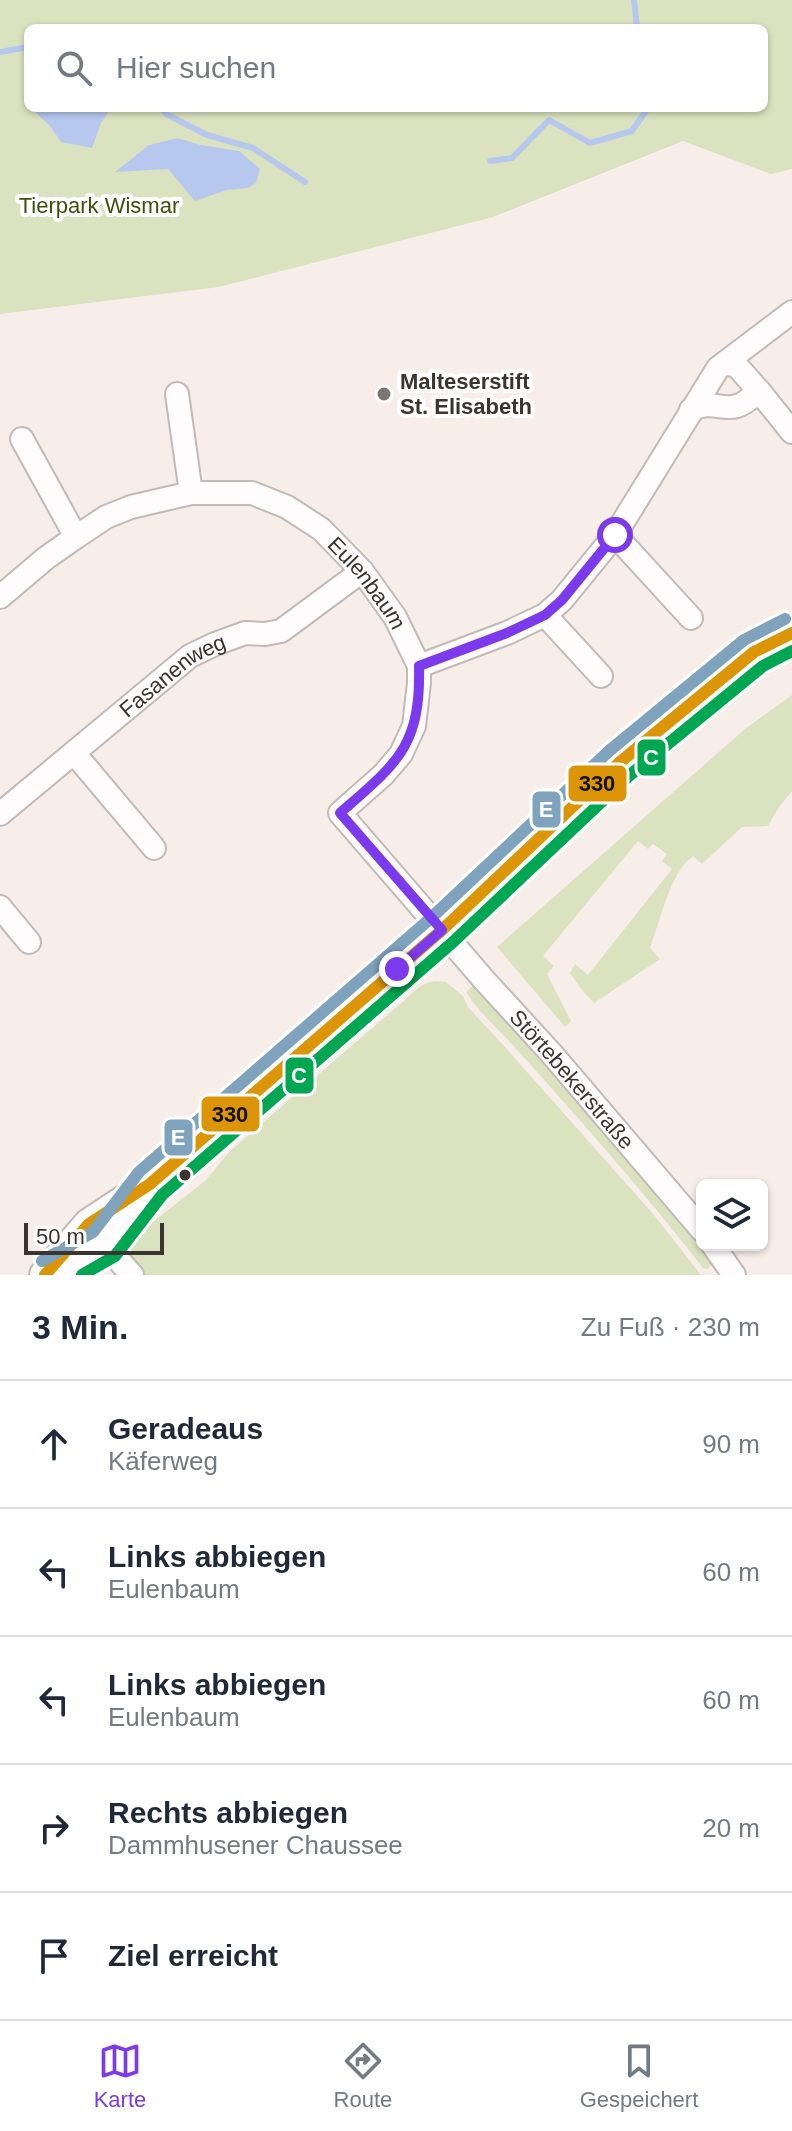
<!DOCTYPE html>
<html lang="de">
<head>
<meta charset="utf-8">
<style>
	body { margin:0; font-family:Arial,sans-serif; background:#f6f6f7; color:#1f2937 }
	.controls { position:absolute; right:24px; bottom:24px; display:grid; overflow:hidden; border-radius:12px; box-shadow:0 2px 6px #0004 }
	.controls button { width:72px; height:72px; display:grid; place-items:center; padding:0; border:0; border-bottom:2px solid #e0e1e3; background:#fff; color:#1f2937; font:40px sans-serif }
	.scale { position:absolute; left:24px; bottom:20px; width:140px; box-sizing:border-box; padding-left:8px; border:4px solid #3b3531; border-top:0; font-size:22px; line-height:28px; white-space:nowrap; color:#3b3531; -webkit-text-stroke:6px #fff; paint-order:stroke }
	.stop { position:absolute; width:24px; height:24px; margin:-18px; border:6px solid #7c3aed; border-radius:50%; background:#fff }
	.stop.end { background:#7c3aed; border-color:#fff; box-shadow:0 2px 8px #0008 }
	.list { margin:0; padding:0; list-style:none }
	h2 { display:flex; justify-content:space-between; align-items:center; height:104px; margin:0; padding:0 32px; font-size:34px }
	h2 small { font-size:26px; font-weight:400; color:#747a83 }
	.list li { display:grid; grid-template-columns:52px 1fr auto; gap:24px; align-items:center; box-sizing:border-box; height:128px; padding:0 32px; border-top:2px solid #e0e1e3 }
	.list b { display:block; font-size:30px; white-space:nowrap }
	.list p { margin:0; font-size:26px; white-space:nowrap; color:#747a83 }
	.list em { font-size:26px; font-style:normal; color:#747a83 }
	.icon { flex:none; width:44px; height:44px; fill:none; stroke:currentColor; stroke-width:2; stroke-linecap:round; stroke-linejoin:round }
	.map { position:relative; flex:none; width:792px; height:1275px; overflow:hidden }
	.search { position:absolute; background:#fff; box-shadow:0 2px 6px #0004; left:24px; right:24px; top:24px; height:88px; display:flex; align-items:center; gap:20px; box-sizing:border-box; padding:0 28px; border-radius:12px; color:#747a83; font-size:30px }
	.sheet { height:744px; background:#fff }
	nav { display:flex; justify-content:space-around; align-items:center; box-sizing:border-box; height:112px; border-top:2px solid #e0e1e3; background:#fff; font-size:22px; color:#747a83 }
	nav a { display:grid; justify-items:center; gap:4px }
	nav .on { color:#7c3aed }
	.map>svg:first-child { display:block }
	.green { fill:#dae2bf; fill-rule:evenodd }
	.water { fill:#b7c8ee }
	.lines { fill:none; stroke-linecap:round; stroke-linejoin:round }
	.stream { stroke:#b7c8ee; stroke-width:6 }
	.street-casing { stroke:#c1bab6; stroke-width:26 }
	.secondary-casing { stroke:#c1bab6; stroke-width:34 }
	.street { stroke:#fefcfc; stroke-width:22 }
	.secondary { stroke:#fefcfc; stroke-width:30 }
	.bus-1-casing { stroke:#fff; stroke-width:18 }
	.bus-2-casing { stroke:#fff; stroke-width:18 }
	.bus-3-casing { stroke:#fff; stroke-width:18 }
	.bus-1 { stroke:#db9507; stroke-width:12 }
	.bus-2 { stroke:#00a651; stroke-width:12 }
	.bus-3 { stroke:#80a3bd; stroke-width:12 }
	.route { stroke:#7c3aed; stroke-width:10 }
	.poi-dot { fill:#7d7671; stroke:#fff; stroke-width:3 }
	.bus-dot { fill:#3b3531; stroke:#fff; stroke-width:3 }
	.labels { text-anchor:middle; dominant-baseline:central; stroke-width:8; stroke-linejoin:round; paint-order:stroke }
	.park-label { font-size:22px; fill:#3d500c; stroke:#fff }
	.poi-label { font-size:22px; font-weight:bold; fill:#3b3531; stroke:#fff; text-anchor:start }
	.street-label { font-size:22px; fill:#3b3531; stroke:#fff }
	.line-badge { stroke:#fff; stroke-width:3 }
	.badge-label { font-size:22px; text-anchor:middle; font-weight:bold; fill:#fff }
	.pale-badge-label { font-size:22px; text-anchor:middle; font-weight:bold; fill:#111 }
</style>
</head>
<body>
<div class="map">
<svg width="792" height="1275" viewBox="0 0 792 1275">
	<rect width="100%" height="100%" fill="#f7eee9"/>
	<path class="green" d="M0,0H792V169L771,174L683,141L493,217L219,287L0,314ZM28,28H764V108H28Z
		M792,695V791L779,807L768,826L742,827L702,864L693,856C670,872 660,922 650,948L660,959L594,1003L581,989L570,973L575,964L588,975L672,869L662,861L667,854L653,844L648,849L638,841L543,956L554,966L547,974L571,1021L565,1027L497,947L745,729Z
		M434,981L446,982L463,996L468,1007L505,1047L654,1215L701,1275H143L125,1253V1244L206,1180L229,1152L422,985Z
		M403,982L409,985L407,988L223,1144L199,1175L194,1180L191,1178L190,1175L214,1143Z
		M473,986L478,988L504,1014L670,1204L715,1263L707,1269L703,1268C645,1193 582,1122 519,1052C502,1032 480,1015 466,992Z"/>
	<path class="water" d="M31,108H111L101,123L92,148L61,142L50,126Z
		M177,138L201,145L239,151L260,169L256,183L248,188L227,190L195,201L168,169L115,172L149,145Z"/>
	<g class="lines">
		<path class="stream" d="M634,0L637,28
			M0,52L28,47
			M162,108L166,114L207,135L253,148L305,182
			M490,161L512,158L549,120L590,143L632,131L648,108"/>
		<g class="street-casing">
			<g id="street">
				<path d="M759,391L792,432"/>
				<path d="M177,394L191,493"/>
				<path d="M691,410C711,399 721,411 737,406C745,404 753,396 759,391L736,365L724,364"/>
				<path d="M22,439L76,537"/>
				<path d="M615,535L691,618"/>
				<path id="s1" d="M0,597L46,558L76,537L106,517L131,507L191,493H252L287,507L321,529L362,571L395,617L419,666V683L414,726L401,754L383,775L340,813L485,981L551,1053L702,1230"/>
				<path d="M545,615L601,676"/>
				<path d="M419,666L507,633L545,615L562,600L615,535L718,368L792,312"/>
				<path d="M74,753L154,848"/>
				<path id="s2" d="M0,814L190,656L215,644L245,633L265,634L281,631L362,571"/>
				<path d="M0,907L29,942"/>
				<path d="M104,1244L132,1275"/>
				<path d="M713,1245L734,1275"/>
			</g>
		</g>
		<g class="secondary-casing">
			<path id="secondary" d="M63,1267L104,1244L134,1205
				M45,1275L89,1224L150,1184L442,930L619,763L754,652L792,633"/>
		</g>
		<use href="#street" class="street"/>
		<use href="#secondary" class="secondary"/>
		<g class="bus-1-casing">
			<path id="bus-1" d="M45,1275L89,1224L150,1184L442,930L619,763L754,652L792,633"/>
		</g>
		<g class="bus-2-casing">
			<path id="bus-2" d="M82,1275L115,1256L162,1195L453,942L630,775L763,666L792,651"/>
		</g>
		<g class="bus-3-casing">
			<path id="bus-3" d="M42,1261L93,1232L139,1172L431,918L609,751L744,640L785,619"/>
		</g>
		<use href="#bus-1" class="bus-1"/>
		<use href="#bus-2" class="bus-2"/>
		<use href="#bus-3" class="bus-3"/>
	</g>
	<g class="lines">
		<path class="route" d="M397,969L442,930L340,813C397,763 421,747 419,666L507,633L545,615L562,600L615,535"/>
	</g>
	<circle class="poi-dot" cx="384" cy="394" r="8"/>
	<circle class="bus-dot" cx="185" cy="1175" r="7"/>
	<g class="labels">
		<g class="park-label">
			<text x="99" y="205">Tierpark Wismar</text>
		</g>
		<g class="poi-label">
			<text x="400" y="381">Malteserstift<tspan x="400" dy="25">St. Elisabeth</tspan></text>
		</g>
		<g class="street-label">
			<text stroke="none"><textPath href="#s1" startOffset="432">Eulenbaum</textPath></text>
			<text stroke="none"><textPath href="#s2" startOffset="222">Fasanenweg</textPath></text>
			<text stroke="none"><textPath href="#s1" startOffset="1060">Störtebekerstraße</textPath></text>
		</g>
	</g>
	<g class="line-badge">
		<rect x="636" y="738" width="31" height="39" rx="8" fill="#00a651"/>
		<rect x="567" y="764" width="61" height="39" rx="8" fill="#db9507"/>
		<rect x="531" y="790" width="31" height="39" rx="8" fill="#80a3bd"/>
		<rect x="284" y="1056" width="31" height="39" rx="8" fill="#00a651"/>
		<rect x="200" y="1095" width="61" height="38" rx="8" fill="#db9507"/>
		<rect x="163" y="1118" width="31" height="39" rx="8" fill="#80a3bd"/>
	</g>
	<g class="badge-label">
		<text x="651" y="765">C</text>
		<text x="546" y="817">E</text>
		<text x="299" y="1083">C</text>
		<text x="178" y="1145">E</text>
	</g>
	<g class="pale-badge-label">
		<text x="597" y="791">330</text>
		<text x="230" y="1122">330</text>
	</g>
</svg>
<div class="controls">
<button><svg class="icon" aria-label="layers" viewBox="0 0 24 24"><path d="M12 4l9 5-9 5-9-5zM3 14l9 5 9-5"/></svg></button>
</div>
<div class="scale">50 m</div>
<div class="stop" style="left:615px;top:535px"></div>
<div class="stop end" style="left:397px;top:969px"></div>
<div class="search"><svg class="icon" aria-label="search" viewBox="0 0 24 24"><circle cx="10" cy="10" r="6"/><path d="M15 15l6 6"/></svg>Hier suchen</div>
</div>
<section class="sheet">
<h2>3 Min.<small>Zu Fuß · 230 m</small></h2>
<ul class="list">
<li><svg class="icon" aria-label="ahead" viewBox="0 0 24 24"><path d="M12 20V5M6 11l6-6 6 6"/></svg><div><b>Geradeaus</b><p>Käferweg</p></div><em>90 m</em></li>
<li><svg class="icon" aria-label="left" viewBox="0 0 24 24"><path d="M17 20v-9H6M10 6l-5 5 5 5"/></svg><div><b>Links abbiegen</b><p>Eulenbaum</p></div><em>60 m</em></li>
<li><svg class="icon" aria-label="left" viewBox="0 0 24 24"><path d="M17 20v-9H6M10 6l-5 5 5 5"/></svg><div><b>Links abbiegen</b><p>Eulenbaum</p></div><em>60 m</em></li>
<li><svg class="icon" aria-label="right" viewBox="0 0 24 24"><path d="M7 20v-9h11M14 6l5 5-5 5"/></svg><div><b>Rechts abbiegen</b><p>Dammhusener Chaussee</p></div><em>20 m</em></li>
<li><svg class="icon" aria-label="arrive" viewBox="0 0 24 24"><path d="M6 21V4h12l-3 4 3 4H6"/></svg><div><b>Ziel erreicht</b></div></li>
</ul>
</section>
<nav>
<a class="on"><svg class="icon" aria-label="map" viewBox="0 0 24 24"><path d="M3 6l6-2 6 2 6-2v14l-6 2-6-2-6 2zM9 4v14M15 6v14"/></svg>Karte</a>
<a><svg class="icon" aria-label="directions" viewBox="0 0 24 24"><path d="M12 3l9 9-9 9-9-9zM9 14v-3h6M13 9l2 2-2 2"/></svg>Route</a>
<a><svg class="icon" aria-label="saved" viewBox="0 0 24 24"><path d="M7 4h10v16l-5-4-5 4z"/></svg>Gespeichert</a>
</nav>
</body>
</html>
